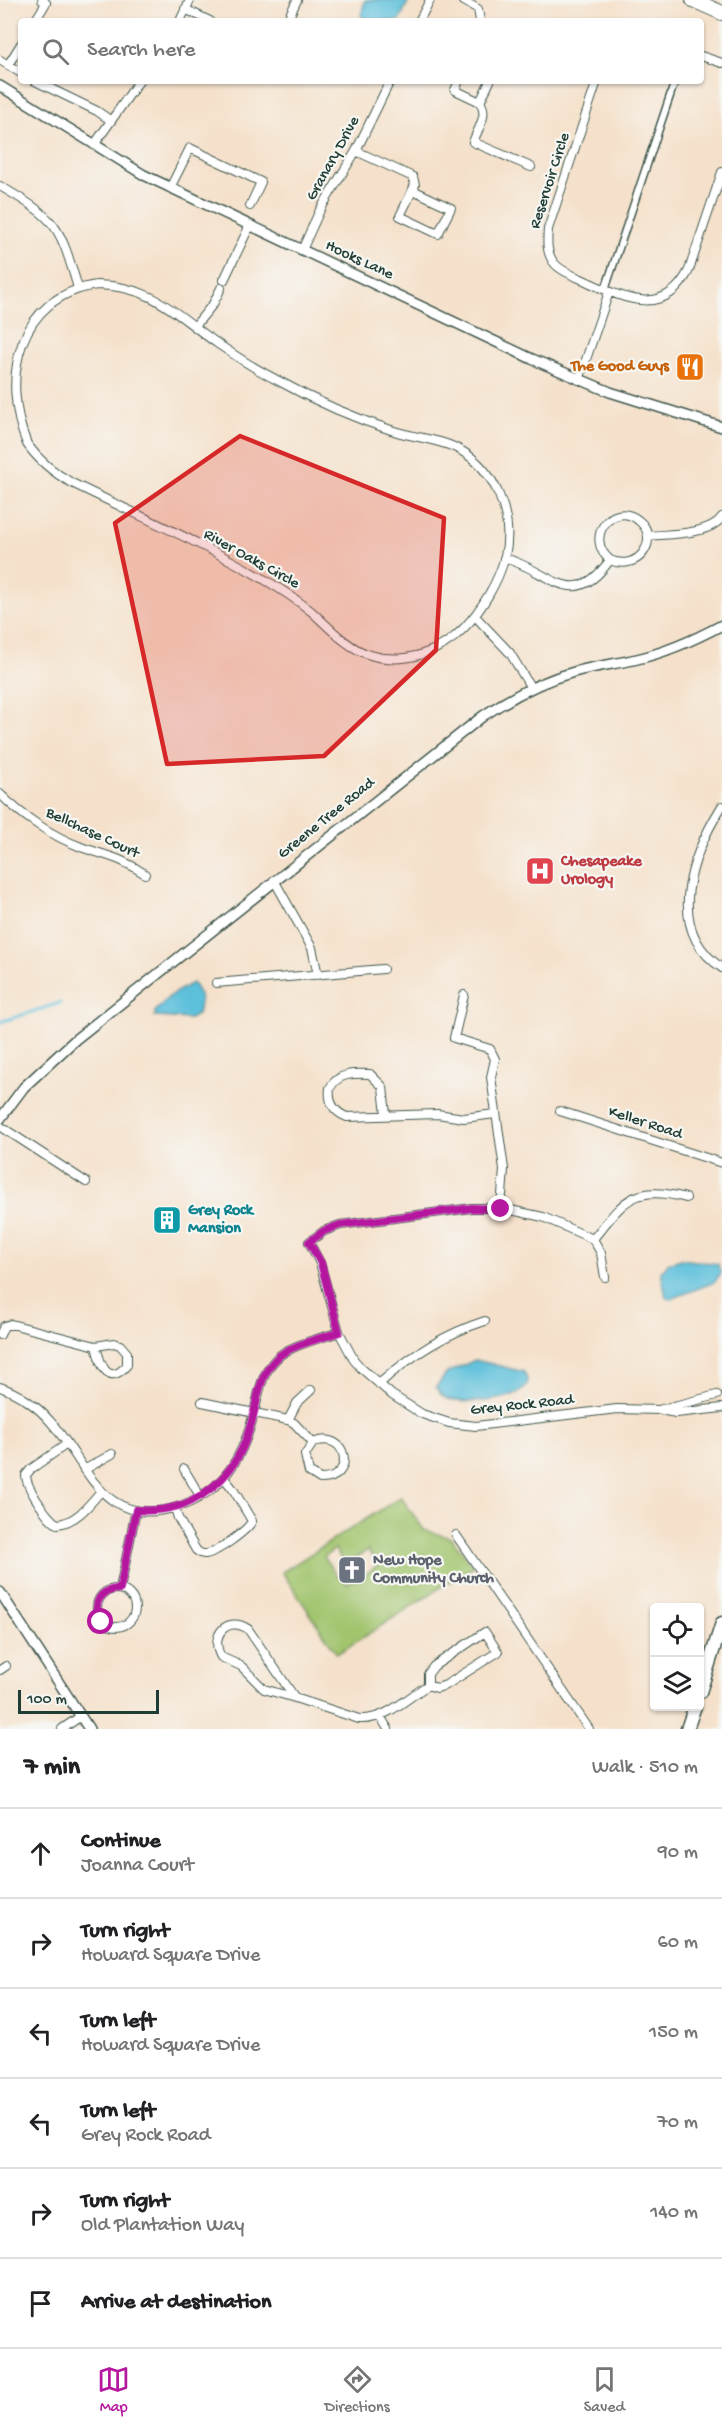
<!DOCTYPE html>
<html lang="en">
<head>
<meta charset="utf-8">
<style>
	body { margin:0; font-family:"Gochi Hand",sans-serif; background:#f2f2f2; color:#202124 }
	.controls { position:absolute; right:18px; bottom:18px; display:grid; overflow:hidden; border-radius:6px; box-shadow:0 2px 4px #0004 }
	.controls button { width:54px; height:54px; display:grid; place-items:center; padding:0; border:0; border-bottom:2px solid #e0e0e0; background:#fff; color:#202124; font:30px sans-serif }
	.scale { position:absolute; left:18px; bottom:15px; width:141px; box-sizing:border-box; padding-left:6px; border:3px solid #1f3d34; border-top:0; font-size:16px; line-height:21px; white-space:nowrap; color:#1f3d34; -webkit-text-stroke:4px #f6f6f2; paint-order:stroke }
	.stop { position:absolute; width:18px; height:18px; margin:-14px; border:4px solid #b5179e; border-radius:50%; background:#fff }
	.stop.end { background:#b5179e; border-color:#fff; box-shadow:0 2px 6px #0008 }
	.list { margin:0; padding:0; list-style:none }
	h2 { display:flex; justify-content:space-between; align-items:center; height:78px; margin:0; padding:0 24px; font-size:26px }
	h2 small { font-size:20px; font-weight:400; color:#757577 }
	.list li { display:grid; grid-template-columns:39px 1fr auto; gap:18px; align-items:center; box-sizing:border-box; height:90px; padding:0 24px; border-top:2px solid #e0e0e0 }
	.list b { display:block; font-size:22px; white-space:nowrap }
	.list p { margin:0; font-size:20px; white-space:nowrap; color:#757577 }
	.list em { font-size:20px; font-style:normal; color:#757577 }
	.icon { flex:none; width:33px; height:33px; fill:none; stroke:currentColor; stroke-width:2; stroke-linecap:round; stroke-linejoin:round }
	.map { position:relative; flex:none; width:722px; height:1729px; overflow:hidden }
	.search { position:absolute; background:#fff; box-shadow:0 2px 4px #0004; left:18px; right:18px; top:18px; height:66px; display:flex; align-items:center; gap:15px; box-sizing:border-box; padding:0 21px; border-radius:6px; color:#757577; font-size:22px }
	.sheet { height:618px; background:#fff }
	nav { display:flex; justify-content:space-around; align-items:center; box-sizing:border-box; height:84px; border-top:2px solid #e0e0e0; background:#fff; font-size:16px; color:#757577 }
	nav a { display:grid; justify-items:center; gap:3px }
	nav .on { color:#b5179e }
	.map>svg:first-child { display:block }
	.green { fill:#a1c46d; stroke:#608050; stroke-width:1.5; fill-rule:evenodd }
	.water { fill:#5dc0db; stroke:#3e7e88; stroke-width:1.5 }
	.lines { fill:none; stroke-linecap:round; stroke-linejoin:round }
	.stream { stroke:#5dc0db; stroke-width:3 }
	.pedestrian-casing { stroke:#3f564b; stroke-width:9 }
	.minor-casing { stroke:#3f564b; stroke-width:10 }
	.tertiary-casing { stroke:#3f564b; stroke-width:12 }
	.primary-casing { stroke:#3f564b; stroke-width:15 }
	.motorway-casing { stroke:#3f564b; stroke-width:16 }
	.pedestrian { stroke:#fff; stroke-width:6 }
	.minor { stroke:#fff; stroke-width:8 }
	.tertiary { stroke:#fff; stroke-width:9 }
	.primary { stroke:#fff; stroke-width:12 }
	.motorway { stroke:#fff; stroke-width:14 }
	.route { stroke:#b5179e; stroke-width:8 }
	.marked { fill:#d62828; fill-opacity:0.2; stroke:#d62828; stroke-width:4.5; stroke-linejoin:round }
	.labels { text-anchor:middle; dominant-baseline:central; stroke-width:4.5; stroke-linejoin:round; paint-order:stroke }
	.street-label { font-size:16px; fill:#1f3d34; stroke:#f6f6f2 }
	.food-label { font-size:16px; font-weight:bold; fill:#c56008; stroke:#f6f6f2; text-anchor:end }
	.health-label { font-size:16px; font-weight:bold; fill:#be3a42; stroke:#f6f6f2; text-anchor:start }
	.culture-label { font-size:16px; font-weight:bold; fill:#0d838f; stroke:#f6f6f2; text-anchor:start }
	.worship-label { font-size:16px; font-weight:bold; fill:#5b616d; stroke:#f6f6f2; text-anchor:start }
</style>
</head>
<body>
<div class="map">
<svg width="722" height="1729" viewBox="0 0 722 1729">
	<rect width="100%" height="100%" fill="#f6f6f2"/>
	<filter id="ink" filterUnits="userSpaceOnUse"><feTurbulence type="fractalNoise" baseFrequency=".0167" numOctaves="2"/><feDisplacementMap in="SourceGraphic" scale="12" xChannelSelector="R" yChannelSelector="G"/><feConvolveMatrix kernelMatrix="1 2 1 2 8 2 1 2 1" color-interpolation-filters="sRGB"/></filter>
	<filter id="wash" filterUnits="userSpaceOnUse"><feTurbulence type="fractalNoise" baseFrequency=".008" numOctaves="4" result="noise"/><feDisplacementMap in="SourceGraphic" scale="24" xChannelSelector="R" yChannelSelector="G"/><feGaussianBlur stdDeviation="1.35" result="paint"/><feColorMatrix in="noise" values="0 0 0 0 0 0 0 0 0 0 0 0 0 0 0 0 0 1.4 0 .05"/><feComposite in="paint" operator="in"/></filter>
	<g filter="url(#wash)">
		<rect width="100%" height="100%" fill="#f5e1cb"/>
		<path class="green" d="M401,1497L424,1530L451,1538L474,1566L337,1654L282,1572ZM335,1549L345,1565L368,1550L378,1565L356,1581L354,1579L347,1584L340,1574L337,1576L324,1557Z"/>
		<path class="water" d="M365,0H409L399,21H366L361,15Z
			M192,983C201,991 201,1004 198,1014L190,1019L155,1017V1011L171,995Z
			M681,1259L718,1264L721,1272L715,1282L671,1299L666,1297L661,1272L669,1263Z
			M475,1360L524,1372C526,1377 529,1381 526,1386C517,1401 459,1406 445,1398C441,1395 438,1391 436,1387L447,1373Z"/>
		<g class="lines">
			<path class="stream" d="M0,1022L60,1003"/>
		</g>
	</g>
	<g filter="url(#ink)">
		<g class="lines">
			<g class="pedestrian-casing">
				<path id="pedestrian" d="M605,290L675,81"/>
			</g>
			<g class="minor-casing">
				<path id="minor" d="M462,0L478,9L480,21
					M185,9L210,21
					M35,21L46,3L42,0
					M180,21L190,0
					M287,21L297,0
					M419,21L430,0
					M701,56L722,63
					M0,60L21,73
					M8,65L21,44
					M35,81L97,111L110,120
					M459,81L455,90L480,102L490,81
					M597,81L548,229C547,241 546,254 555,264C563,273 578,277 588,282C626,300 666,317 689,270L722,172
					M480,102C489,114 478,129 473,142L531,167
					M94,145L139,81
					M356,151L413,177L415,185L400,216L438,234L451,208L413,190
					M0,186C58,220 59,224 78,288
					M170,188L190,148L261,182L250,206
					M302,250L320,210L356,151L390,81
					M224,280L250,225
					M97,285C154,286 175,314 218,344C237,357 257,370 277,380C315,401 353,418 394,431C416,438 440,439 460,450C496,470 514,517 505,556C499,581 481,611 463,629C440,653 403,665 370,655C347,648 329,627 311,611C297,600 282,590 267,581C205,544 137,515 72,483C54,473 39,461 27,444C0,378 18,296 97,285Z
					M195,326L213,304L221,288
					M579,380L609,292
					M648,536C668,534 710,535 722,517
					M504,558C551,570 571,614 610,560C639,573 662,538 638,520C613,500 583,538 610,560
					M475,616L510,653L531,688
					M0,794C22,816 52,836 81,847C107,856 122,858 145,874
					M722,806C692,854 663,929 722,968
					M274,880L312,948L318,975
					M216,983L383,969
					M464,995L454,1038L490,1049L495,1059L491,1077L504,1169L501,1208
					M560,1111L722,1163
					M386,1115L383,1087L370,1074C354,1073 338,1073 330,1088C328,1102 334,1112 347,1117L437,1114L464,1118L495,1114
					M0,1126L86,1182
					M593,1239C624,1201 633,1184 686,1198
					M605,1277L601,1253L593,1239L543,1217L501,1208H472L340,1225L324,1231L309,1242L320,1263L339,1332L354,1360L361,1368L392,1395L422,1414L449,1423L476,1426L617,1409L660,1410L676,1413L722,1408
					M0,1335L4,1326L11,1324L96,1346L114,1343L120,1345L127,1353V1365C107,1388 100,1363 96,1346
					M379,1384C410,1356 444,1334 485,1321
					M0,1387C18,1393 37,1406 49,1420C88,1462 100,1530 177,1507C223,1493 243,1457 254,1413C259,1393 261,1374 276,1359C287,1346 322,1338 339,1332
					M202,1402L288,1420L294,1423L313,1443C348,1428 357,1480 320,1479L309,1472L305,1455L313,1443
					M662,1409L717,1395
					M288,1420L297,1403L311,1390
					M67,1444L31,1469L26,1475C26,1487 47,1518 57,1524C76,1523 90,1504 101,1491
					M184,1469L200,1496
					M84,1470L112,1454
					M175,1508L178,1518L196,1550C199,1552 200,1554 204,1554C214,1555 248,1530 252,1521L233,1489L224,1478
					M456,1535L589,1729
					M97 1608a19 19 0 1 1 38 0a19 19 0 1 1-38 0Z
					M120,1589L136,1510
					M0,1670L6,1666
					M295,1698L264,1689L241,1666L221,1657C209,1636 227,1615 248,1629L295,1698L359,1719C385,1721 407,1698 428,1685L437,1688L446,1685L498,1652L485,1632L434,1666L428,1674V1685
					M380,1716L388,1729
					M62,1729L81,1716"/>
			</g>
			<g class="tertiary-casing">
				<path id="tertiary" d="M0,86L144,175L532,359L610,392L722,427
					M0,1119L24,1087L76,1039L483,716C511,697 541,681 574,672C595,666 616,664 637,659C668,652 694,640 722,625
					M0,1592L89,1729"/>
			</g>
			<g class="primary-casing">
				<path id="primary" d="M700,1692L722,1623
					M687,1729L695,1706"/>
			</g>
			<g class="motorway-casing">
				<path id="motorway" d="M693,0L722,13"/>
			</g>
			<use href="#pedestrian" class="pedestrian"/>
			<use href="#minor" class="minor"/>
			<use href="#tertiary" class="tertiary"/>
			<use href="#primary" class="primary"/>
			<use href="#motorway" class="motorway"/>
		</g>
	</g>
	<g class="lines" filter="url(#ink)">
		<path class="route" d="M101,1622C91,1604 100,1589 120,1589L136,1510C160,1512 182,1508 202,1495C234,1474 247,1445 255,1408C259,1390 262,1373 276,1359C287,1346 322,1338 339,1332L321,1263L309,1242L324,1231L340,1225L472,1208L501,1209"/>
	</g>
	<path class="marked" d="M240,436L444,518L436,650L324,756L167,764L115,523Z"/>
	<defs>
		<g id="restaurant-square" transform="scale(1.5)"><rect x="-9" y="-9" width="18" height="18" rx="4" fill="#e8710a" stroke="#f6f6f2"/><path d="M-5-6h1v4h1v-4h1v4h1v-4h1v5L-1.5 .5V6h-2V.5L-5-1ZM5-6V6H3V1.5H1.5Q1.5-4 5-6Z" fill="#fff"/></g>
		<g id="hospital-square" transform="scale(1.5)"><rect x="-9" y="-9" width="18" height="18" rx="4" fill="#e0444e" stroke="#f6f6f2"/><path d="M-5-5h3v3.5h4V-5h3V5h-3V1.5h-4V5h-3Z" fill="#fff"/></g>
		<g id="building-square" transform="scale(1.5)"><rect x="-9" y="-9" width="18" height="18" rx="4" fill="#0f9aa8" stroke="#f6f6f2"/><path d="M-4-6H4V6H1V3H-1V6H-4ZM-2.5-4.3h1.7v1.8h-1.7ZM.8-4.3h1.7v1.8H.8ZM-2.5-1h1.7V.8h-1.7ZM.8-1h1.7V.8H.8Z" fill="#fff"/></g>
		<g id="church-square" transform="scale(1.5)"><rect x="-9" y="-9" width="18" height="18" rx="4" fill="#6b7280" stroke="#f6f6f2"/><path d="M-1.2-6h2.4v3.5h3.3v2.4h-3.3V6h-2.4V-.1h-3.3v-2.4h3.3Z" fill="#fff"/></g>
	</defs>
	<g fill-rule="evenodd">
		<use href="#restaurant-square" x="690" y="367"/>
		<use href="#hospital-square" x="540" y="871"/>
		<use href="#building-square" x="167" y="1220"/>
		<use href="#church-square" x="352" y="1570"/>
	</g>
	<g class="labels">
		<g class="street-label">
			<text transform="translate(334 159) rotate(-61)">Granary Drive</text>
			<text transform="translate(551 181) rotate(-72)">Reservoir Circle</text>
			<text transform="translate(359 261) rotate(25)">Hooks Lane</text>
			<text transform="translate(251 560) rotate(29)">River Oaks Circle</text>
			<text transform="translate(327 819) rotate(-39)">Greene Tree Road</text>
			<text transform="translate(92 834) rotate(25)">Bellchase Court</text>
			<text transform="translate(645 1124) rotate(18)">Keller Road</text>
			<text transform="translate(522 1406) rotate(-6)">Grey Rock Road</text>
		</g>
		<g class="food-label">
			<text x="669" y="367">The Good Guys</text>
		</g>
		<g class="health-label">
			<text x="561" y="862">Chesapeake<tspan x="561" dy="18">Urology</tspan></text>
		</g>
		<g class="culture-label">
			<text x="188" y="1211">Grey Rock<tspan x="188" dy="18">Mansion</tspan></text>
		</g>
		<g class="worship-label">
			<text x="373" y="1561">New Hope<tspan x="373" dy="18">Community Church</tspan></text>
		</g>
	</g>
</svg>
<div class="controls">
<button><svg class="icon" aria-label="locate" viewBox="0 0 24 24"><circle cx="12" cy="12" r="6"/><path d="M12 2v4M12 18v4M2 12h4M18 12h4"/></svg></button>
<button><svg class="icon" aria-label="layers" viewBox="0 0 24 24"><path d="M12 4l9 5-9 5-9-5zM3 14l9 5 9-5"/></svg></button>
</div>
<div class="scale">100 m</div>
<div class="stop" style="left:101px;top:1622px"></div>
<div class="stop end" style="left:501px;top:1209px"></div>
<div class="search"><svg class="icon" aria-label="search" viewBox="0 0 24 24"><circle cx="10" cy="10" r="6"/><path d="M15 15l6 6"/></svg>Search here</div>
</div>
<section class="sheet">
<h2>7 min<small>Walk · 510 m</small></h2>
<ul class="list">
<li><svg class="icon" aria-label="ahead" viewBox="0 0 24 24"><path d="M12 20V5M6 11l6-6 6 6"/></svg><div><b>Continue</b><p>Joanna Court</p></div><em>90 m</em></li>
<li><svg class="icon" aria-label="right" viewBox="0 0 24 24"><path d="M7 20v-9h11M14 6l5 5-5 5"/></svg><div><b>Turn right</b><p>Howard Square Drive</p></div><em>60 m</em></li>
<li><svg class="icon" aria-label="left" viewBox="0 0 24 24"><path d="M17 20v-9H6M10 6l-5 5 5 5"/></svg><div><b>Turn left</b><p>Howard Square Drive</p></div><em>150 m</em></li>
<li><svg class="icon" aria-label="left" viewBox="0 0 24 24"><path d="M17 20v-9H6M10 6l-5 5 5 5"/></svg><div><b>Turn left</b><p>Grey Rock Road</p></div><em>70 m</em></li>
<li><svg class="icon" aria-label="right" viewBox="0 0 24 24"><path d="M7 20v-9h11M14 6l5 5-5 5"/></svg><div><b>Turn right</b><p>Old Plantation Way</p></div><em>140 m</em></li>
<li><svg class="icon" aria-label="arrive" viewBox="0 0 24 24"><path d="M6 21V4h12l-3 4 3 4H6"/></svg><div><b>Arrive at destination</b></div></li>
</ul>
</section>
<nav>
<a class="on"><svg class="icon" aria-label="map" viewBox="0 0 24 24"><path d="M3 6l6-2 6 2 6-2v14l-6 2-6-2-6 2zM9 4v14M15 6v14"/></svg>Map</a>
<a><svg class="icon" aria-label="directions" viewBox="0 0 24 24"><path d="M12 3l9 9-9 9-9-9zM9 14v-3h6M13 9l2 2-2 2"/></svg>Directions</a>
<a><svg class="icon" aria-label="saved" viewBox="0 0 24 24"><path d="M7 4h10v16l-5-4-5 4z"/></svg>Saved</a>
</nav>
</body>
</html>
